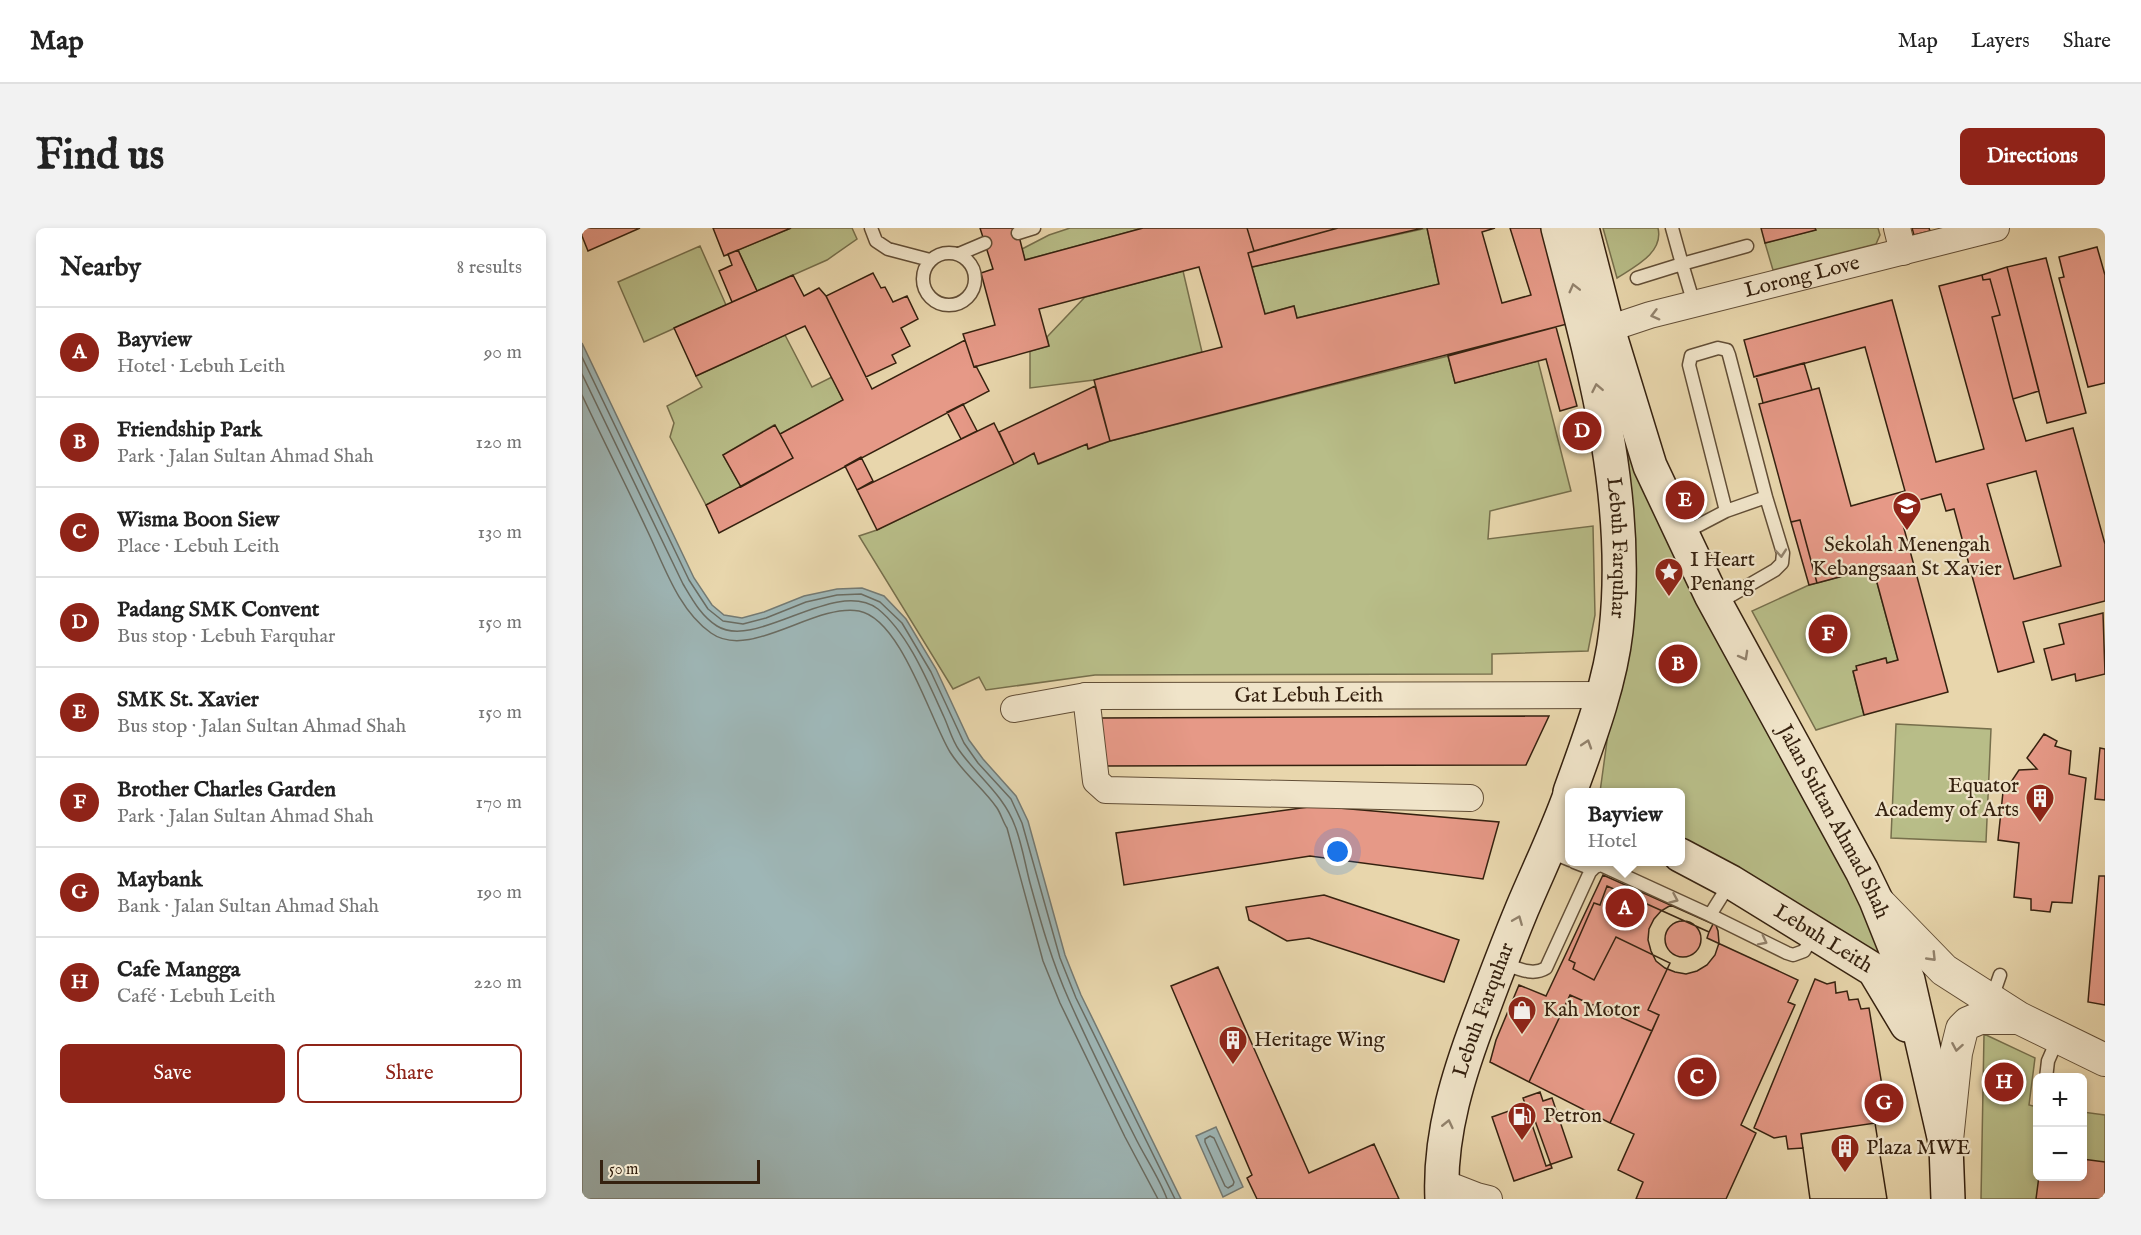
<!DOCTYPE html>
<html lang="en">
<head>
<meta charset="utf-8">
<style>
	body { margin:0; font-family:"IM FELL English",serif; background:#f2f2f2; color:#222 }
	.controls { position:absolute; right:18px; bottom:18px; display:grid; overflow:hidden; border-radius:9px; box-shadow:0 3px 9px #0003 }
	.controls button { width:54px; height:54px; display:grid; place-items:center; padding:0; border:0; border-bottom:2px solid #e0e0e0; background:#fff; color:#222; font:30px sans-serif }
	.scale { position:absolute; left:18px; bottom:15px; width:160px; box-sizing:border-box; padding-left:6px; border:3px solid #35210f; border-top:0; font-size:16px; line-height:21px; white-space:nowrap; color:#35210f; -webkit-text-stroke:4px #f0e4c9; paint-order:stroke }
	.you { position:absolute; left:756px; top:624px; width:21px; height:21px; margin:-15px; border:4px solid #fff; border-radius:50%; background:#1a73e8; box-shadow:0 0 0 9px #1a73e833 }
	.badge { display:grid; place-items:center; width:39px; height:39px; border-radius:50%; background:#8f2418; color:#fff; font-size:20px; font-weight:700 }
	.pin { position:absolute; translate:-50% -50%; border:3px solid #fff; box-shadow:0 2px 6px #0006 }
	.popup { position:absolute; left:983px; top:560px; width:120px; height:78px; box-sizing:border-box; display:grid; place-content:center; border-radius:9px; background:#fff; filter:drop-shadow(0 2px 4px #0005); font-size:20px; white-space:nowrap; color:#767676 }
	.popup b { font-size:22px; color:#222 }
	.popup::after { content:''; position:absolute; left:50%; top:100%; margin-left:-12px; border:12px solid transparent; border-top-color:#fff }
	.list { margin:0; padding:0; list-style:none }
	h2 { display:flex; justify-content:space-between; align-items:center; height:78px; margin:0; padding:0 24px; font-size:26px }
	h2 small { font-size:20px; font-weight:400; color:#767676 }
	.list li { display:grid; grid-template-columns:39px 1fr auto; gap:18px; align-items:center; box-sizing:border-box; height:90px; padding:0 24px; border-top:2px solid #e0e0e0 }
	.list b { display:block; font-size:22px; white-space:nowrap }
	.list p { margin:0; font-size:20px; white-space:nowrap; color:#767676 }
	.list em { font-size:20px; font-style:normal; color:#767676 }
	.actions { display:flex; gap:12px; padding:18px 24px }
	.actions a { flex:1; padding:14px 0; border:2px solid #8f2418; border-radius:9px; text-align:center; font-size:21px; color:#8f2418 }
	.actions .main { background:#8f2418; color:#fff }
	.map { position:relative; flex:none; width:1523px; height:971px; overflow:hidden; border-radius:9px }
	header { display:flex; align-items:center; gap:36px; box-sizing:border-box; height:84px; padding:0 30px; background:#fff; border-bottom:2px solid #e0e0e0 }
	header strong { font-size:28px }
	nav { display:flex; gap:33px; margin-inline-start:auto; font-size:21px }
	.intro { display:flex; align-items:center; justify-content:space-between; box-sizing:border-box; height:144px; padding:0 36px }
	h1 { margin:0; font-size:42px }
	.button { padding:15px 27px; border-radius:9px; background:#8f2418; color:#fff; font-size:21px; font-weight:700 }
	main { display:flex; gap:36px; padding:0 36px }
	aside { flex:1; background:#fff; border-radius:9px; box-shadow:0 3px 9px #0003 }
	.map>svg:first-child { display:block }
	.green { fill:#b8bd88; stroke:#766f4c; stroke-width:1.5 }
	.water { fill:#9eb6b6; stroke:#747a73; stroke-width:1.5 }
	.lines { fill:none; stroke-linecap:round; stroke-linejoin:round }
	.shore { stroke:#6a6c62; stroke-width:1.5 }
	.building { fill:#e69987; stroke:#35210f; stroke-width:1.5; fill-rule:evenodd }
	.service-casing { stroke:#624e36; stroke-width:15 }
	.minor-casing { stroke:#624e36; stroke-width:28 }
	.tertiary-casing { stroke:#624e36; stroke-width:34 }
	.secondary-casing { stroke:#35210f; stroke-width:36 }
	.service { stroke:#f0e4c9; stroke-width:12 }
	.minor { stroke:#f0e4c9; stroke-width:26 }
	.tertiary { stroke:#f0e4c9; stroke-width:32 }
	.secondary { stroke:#f0e4c9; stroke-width:33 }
	.oneway { stroke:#92826c }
	.labels { text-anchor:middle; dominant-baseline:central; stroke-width:4.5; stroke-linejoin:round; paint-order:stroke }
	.street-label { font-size:21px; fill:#35210f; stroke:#f0e4c9 }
	.poi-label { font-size:21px; fill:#35210f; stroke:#f0e4c9; text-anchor:start }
</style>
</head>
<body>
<header>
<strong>Map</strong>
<nav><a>Map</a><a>Layers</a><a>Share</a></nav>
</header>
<div class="intro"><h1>Find us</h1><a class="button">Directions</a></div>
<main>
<aside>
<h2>Nearby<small>8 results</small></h2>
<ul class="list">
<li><span class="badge">A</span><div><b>Bayview</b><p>Hotel · Lebuh Leith</p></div><em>90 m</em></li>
<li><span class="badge">B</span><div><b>Friendship Park</b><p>Park · Jalan Sultan Ahmad Shah</p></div><em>120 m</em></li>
<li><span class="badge">C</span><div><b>Wisma Boon Siew</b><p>Place · Lebuh Leith</p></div><em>130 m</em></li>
<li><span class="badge">D</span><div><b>Padang SMK Convent</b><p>Bus stop · Lebuh Farquhar</p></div><em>150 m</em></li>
<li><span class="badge">E</span><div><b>SMK St. Xavier</b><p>Bus stop · Jalan Sultan Ahmad Shah</p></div><em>150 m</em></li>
<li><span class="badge">F</span><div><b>Brother Charles Garden</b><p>Park · Jalan Sultan Ahmad Shah</p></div><em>170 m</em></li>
<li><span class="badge">G</span><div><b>Maybank</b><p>Bank · Jalan Sultan Ahmad Shah</p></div><em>190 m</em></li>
<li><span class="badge">H</span><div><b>Cafe Mangga</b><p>Café · Lebuh Leith</p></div><em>220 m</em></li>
</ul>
<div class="actions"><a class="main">Save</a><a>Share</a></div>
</aside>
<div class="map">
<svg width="1523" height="971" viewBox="0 0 1523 971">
	<rect width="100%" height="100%" fill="#e8d6ac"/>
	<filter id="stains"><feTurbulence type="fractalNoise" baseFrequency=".00333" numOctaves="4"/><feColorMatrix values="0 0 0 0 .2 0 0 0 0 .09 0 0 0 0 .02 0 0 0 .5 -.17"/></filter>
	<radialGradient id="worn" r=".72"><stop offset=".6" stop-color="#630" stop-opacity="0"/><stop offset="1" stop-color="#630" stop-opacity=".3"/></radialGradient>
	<path class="green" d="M209,0H270L275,11L245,32L175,63L156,22Z
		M488,0H561L443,32L440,21L467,7Z
		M845,0L857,56L715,90L712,78L683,86L670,39Z
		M1021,0H1076C1082,25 1052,39 1035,50Z
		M1233,0H1296L1298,7L1294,16L1191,42L1183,15L1233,2Z
		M118,18L144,77L62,114L36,54Z
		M601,43L620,124L512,152L448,160V123L467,118L465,109L503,69Z
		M203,107L230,159L250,149L261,172L198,206L192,197L141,227L159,259L124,277L88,209L92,195L85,178L120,159L114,148Z
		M866,128L873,155L956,133L989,263L908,283L906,311L1011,298L1013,387L1006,423L910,426V446L513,447L404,462L397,449L371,461L277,308L295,302L452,225L457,236L505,216L507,221L528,213Z
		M1024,164L1268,647L1322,761L1099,628L1098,564H1018L1031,469Z
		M1291,340L1316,432L1305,435L1303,430L1275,438V442L1271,444L1282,487L1234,502L1170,383L1227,357Z
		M1314,496L1409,501L1404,614L1309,610Z
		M1402,806L1453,830L1447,877L1455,879L1456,948H1500L1501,884L1523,887V971H1399Z"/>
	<path class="water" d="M0,115L112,350L130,377L142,387L160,390L182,384L222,368L255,361L280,360L302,368L324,391L354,441L387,512L401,531L434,568L446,593L483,727L499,767L599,971H0Z
		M634,899L661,959L641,969L614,908Z"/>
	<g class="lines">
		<path class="shore" d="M0,129L107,352L126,381L141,393L161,396L184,390L224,374L255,367L279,366L298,374L320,395L349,444L382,515L396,535L429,571L440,595L478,730L494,770L593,971
			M0,146L101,356C110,371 119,388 135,398C174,423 253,349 296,381C326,405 346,454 362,489C367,500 370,512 377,522C395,548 422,567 433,598C440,616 443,636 448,655C459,695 470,734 487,772C507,817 529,862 552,907C562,928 577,949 585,971
			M0,167C21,212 44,257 65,302C82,337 96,382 129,405C168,433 232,375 277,383C319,391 348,491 368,524C381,545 401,560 415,580C419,586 421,594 425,600L461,733L478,775L543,909L576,971
			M628,908L632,910L652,954L651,957L646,960L643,958L623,914V911Z"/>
	</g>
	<path class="building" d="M0,0H58L6,23L0,8Z
		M131,0H209L142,28Z
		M398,0H435L443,32L561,0H665L672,23L666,25L683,86L712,78L715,90L857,56L845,0H913L900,4L920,75L949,67L928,0H959L989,95L528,213L512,152L640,119L617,39L457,81L467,118L392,139L381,106L413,97L399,45L411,41Z
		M665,0H756L672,23Z
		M756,0H841L670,39L666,25Z
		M1179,0H1233L1234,2L1183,15Z
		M1330,0H1347L1348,3L1332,7Z
		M1515,19L1523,47V155L1506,159L1477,50L1482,49L1477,29Z
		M156,22L175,63L150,74L137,43L150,37L146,26Z
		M1464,30L1504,185L1465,195L1425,39Z
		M1425,39L1457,163L1431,171L1410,89L1418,87L1408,51L1401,52L1400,47Z
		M291,45L299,60L303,59L311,74L325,68L336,91L319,100L328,118L310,127L314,135L284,149L244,68Z
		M211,47L222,68L237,60L244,68L290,161L383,112L392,139L394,138L407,163L137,305L124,277L211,230L198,206L261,172L223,98L114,148L92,100Z
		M1400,47L1401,52L1408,51L1418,87L1410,89L1431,171L1444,213L1491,200L1523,316V373L1441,394L1452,434L1416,444L1372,281L1364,283L1359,266L1326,275L1330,290L1320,293L1366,464L1282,487L1271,443L1275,442L1274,438L1304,430L1305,435L1316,432L1291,340L1235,355L1218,292L1209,294L1177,176L1237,160L1269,278L1323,263L1283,119L1172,149L1162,112L1310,72L1354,234L1402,221L1357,58ZM1454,243L1479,338L1432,351L1405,256Z
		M974,99L995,178L978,183L964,131L873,155L866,128Z
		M1222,135L1230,162L1181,175L1174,148Z
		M513,158L528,213L506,221L505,216L456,236L452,225L432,236L417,204Z
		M381,176L395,203L379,211L365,184Z
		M412,195L432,236L295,302L275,262Z
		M193,197L211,230L159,259L141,227Z
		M279,229L291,253L275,262L263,238Z
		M1218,292L1235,355L1227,357L1209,294Z
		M1521,385L1523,446L1494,453L1493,446L1470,452L1462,421L1482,416L1477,396Z
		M967,488L944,537L522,538L517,490Z
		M1462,506L1475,513L1473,518L1489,523L1487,546L1504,550L1490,675L1470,674L1468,684L1449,682V671L1432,669L1437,615L1416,612L1421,564H1427L1429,554L1437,542L1455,541L1445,530Z
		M1518,520L1523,521V572L1513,571Z
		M734,578L917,594L901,651L728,628L542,657L534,605Z
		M1021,647L1131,696L1127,704L1025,658L1018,677L1012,675L987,732L993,735L991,741L1012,752L1034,709L1088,735L1066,782L1077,787L1070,803L988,767L947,854L908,834L914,812L937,757L964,768Z
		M1517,648H1523V777L1506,774Z
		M1025,658L1127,704L1125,710L1216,752L1206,774L1213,777L1159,897L1174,905L1144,971H1054L1061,954L1036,942L1052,906L1028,895L1077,787L1066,782L1088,735L1034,709L1012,752L991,741L993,735L987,732L1012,675L1018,677Z
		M742,667L877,712L862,754L727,710L705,713L667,692L664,679Z
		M1101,675L1132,692L1136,703L1137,715L1133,727L1125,737L1115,743L1104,746L1093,744L1083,740L1074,733L1069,723L1066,712L1067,701L1072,691L1079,683L1089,677Z
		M1083 711a18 18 0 1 1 36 0a18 18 0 1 1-36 0Z
		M636,739L727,945L792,916L817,971H675L665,950L670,947L589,758Z
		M1233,751L1245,756L1253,754L1254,765L1265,763L1267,772L1276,771L1279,781L1287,780L1306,893L1293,895L1305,971H1228L1221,920L1206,921L1204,908L1192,910L1172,900Z
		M988,767L1070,803L1028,895L947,854Z
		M958,864L961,873L970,870L990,929L964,938L941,870Z
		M947,876L970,940L932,953L910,889Z
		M1293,895L1305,971H1228L1219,906Z
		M1500,931L1523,934V971H1454L1457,948H1500Z"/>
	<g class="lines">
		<g class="service-casing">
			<path id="service" d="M289,0L294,13L306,21L348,32
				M1090,0L1100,36L1165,18
				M436,5L452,0
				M341 51a26 26 0 1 1 52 0a26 26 0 1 1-52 0Z
				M377,26L403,15
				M1055,50L1100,36L1112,76
				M1100,306L1144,283L1184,269
				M1136,375L1193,342L1200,335L1201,325L1184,269L1147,127L1145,122L1136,120L1109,128L1107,137L1144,283
				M966,623L988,632
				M992,634L1010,641
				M1128,687L1148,655
				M920,735C933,739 950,749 964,740L1008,644L1013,639L1019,637L1128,687L1205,725L1211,727L1222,723L1232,707
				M1410,770L1418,747
				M1464,850L1466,833L1476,810"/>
		</g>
		<g class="minor-casing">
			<g id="minor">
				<path d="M1315,0L1321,24"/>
				<path id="s1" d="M1026,101L1068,87L1414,0"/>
				<path d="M504,468L514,553L524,562L888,570"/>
				<path id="s2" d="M432,481L504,468L1021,467"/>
				<path d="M859,954L895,968L907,971"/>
			</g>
		</g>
		<g class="tertiary-casing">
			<path id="tertiary" d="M1295,673L1362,742L1437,790L1523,832
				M1365,912L1374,825L1380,801L1386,795L1398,790H1437"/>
		</g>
		<g class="secondary-casing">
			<g id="secondary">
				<path id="s3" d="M976,0C1010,131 1049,266 1034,403C1028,457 1006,514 988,564"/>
				<path id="s4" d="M1000,0L1026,101L1068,238L1129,367L1280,643L1294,672L1326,752L1364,918L1366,971"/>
				<path id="s5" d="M1098,627L1149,654L1292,742L1325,797"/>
				<path id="s6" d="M860,971C857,906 877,844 900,784C913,749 926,715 940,681C956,643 974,606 988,567"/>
			</g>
		</g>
		<use href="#service" class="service"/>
		<use href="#minor" class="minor"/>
		<use href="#tertiary" class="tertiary"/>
		<use href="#secondary" class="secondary"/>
	</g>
	<defs><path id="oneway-chevron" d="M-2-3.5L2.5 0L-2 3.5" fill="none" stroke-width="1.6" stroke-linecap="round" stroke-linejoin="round" transform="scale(1.5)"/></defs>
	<g class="oneway">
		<use href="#oneway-chevron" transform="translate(992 60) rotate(-104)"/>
		<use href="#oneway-chevron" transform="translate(1073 87) rotate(165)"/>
		<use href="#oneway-chevron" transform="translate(1015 160) rotate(-101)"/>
		<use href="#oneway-chevron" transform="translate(1199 325) rotate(85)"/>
		<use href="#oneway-chevron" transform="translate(1162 428) rotate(61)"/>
		<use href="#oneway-chevron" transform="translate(1005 516) rotate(-72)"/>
		<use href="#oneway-chevron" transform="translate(1092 671) rotate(24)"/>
		<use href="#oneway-chevron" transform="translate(936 692) rotate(-68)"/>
		<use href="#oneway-chevron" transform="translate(1181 713) rotate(27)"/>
		<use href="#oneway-chevron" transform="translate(1350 729) rotate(46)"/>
		<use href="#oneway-chevron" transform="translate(1375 819) rotate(100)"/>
		<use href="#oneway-chevron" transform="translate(866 896) rotate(-77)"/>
	</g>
	<defs>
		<g id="school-pin" transform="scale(1.5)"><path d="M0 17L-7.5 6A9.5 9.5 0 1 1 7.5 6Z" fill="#8f2418" stroke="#f0e4c9"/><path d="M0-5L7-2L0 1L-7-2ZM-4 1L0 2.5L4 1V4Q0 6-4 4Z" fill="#fff"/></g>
		<g id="sight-pin" transform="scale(1.5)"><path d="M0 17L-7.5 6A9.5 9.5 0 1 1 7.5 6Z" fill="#8f2418" stroke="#f0e4c9"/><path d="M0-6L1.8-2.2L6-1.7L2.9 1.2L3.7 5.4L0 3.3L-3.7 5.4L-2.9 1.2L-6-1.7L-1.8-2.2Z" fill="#fff"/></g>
		<g id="building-pin" transform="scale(1.5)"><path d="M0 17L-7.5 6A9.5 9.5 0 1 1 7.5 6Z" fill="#8f2418" stroke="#f0e4c9"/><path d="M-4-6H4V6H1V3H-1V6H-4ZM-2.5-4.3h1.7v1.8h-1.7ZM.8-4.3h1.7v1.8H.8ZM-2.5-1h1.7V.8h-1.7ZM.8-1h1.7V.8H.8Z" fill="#fff"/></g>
		<g id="shop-pin" transform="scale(1.5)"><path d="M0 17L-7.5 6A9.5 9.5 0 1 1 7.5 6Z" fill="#8f2418" stroke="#f0e4c9"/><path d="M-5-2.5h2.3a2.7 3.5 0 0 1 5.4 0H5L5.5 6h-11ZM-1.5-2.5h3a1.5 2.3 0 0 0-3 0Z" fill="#fff"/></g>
		<g id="fuel-pin" transform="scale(1.5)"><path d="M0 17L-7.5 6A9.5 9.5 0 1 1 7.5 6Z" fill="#8f2418" stroke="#f0e4c9"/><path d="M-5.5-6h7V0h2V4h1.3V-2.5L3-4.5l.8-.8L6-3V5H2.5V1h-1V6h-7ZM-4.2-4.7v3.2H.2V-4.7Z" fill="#fff"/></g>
	</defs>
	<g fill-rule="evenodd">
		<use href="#school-pin" x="1325" y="278"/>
		<use href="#sight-pin" x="1087" y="344"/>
		<use href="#building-pin" x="1458" y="570"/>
		<use href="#shop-pin" x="940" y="782"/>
		<use href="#building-pin" x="651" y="812"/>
		<use href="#fuel-pin" x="940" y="888"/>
		<use href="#building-pin" x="1263" y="920"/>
	</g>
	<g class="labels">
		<g class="street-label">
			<text stroke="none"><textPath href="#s1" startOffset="201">Lorong Love</textPath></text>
			<text stroke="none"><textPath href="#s3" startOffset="326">Lebuh Farquhar</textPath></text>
			<text stroke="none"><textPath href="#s2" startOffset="296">Gat Lebuh Leith</textPath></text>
			<text stroke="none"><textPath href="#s4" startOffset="648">Jalan Sultan Ahmad Shah</textPath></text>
			<text stroke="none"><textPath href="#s5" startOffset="166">Lebuh Leith</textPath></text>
			<text stroke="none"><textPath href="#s6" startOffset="195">Lebuh Farquhar</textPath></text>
		</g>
		<g class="poi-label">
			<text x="1325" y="317" text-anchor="middle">Sekolah Menengah<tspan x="1325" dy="24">Kebangsaan St Xavier</tspan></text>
			<text x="1108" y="332">I Heart<tspan x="1108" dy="24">Penang</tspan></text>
			<text x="1437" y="558" text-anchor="end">Equator<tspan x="1437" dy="24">Academy of Arts</tspan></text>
			<text x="961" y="782">Kah Motor</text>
			<text x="672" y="812">Heritage Wing</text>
			<text x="961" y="888">Petron</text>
			<text x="1284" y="920">Plaza MWE</text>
		</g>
	</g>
	<rect width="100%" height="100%" filter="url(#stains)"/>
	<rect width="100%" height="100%" fill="url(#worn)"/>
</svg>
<div class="controls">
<button>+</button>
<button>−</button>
</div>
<div class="scale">50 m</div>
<div class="you"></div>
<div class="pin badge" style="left:1043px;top:680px">A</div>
<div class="popup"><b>Bayview</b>Hotel</div>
<div class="pin badge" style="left:1096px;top:436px">B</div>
<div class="pin badge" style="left:1115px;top:849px">C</div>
<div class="pin badge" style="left:1000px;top:203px">D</div>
<div class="pin badge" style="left:1103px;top:272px">E</div>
<div class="pin badge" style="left:1246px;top:406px">F</div>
<div class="pin badge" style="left:1302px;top:875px">G</div>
<div class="pin badge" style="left:1422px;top:854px">H</div>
</div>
</main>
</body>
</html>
